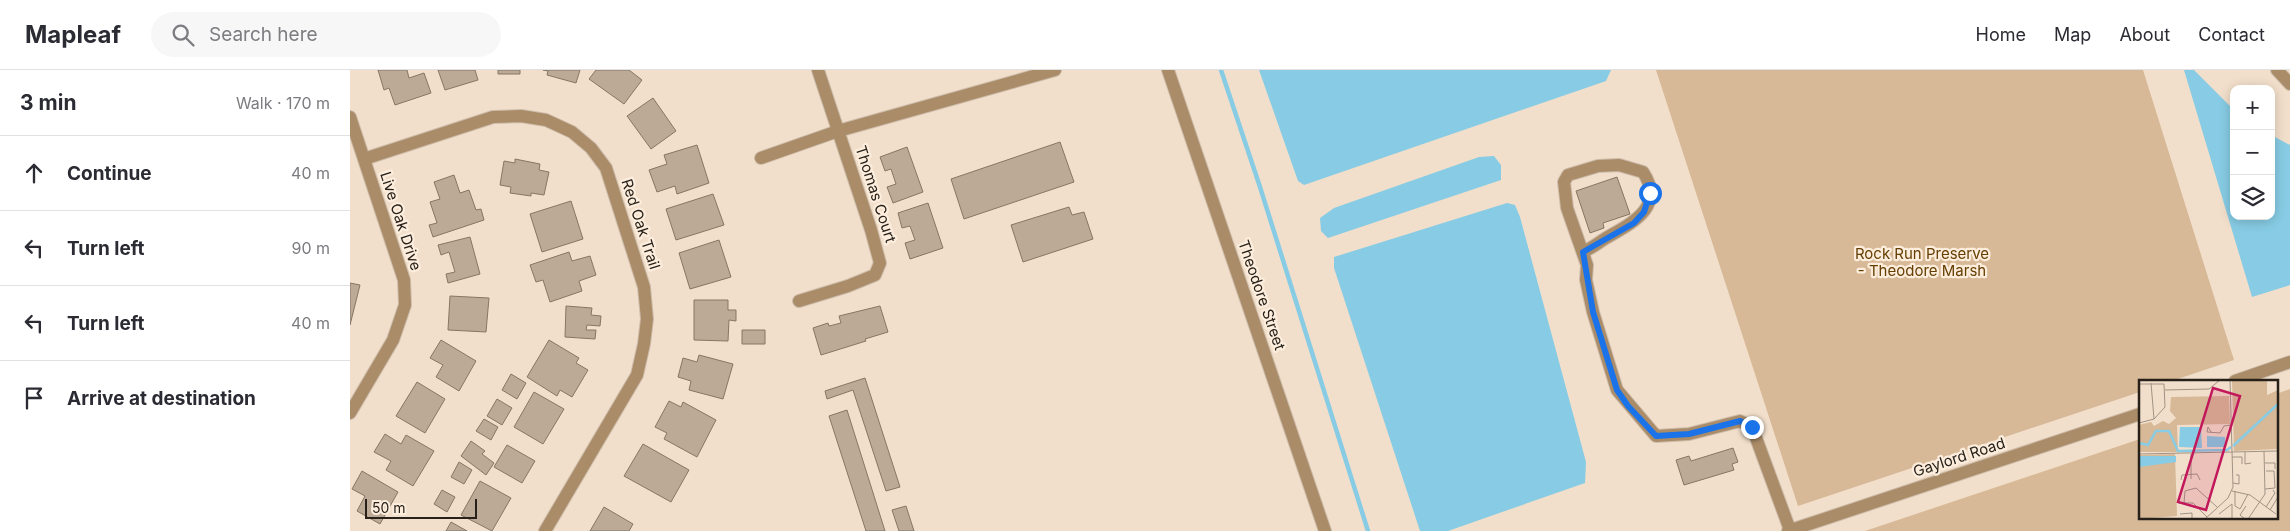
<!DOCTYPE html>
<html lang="en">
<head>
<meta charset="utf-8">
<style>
	body { margin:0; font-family:Inter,sans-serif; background:#f7f7f7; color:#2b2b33 }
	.controls { position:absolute; right:15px; top:15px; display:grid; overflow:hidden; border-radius:10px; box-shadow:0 2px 12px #0003 }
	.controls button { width:45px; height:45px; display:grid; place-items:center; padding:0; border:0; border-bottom:1px solid #e1e1e2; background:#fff; color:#2b2b33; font:25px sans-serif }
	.scale { position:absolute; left:15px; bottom:12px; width:112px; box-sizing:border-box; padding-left:5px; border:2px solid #272119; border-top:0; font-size:14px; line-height:18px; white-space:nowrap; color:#272119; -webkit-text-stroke:4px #fceddd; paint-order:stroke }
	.stop { position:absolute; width:15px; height:15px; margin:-11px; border:4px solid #1a73e8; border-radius:50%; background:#fff }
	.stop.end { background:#1a73e8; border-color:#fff; box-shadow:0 1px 5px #0008 }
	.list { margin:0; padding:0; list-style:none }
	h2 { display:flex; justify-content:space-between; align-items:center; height:65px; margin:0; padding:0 20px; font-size:21px }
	h2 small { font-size:16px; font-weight:400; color:#7c7c81 }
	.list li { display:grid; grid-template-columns:32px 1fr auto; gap:15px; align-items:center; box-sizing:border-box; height:75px; padding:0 20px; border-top:1px solid #e1e1e2 }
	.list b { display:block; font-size:19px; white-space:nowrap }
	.list em { font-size:16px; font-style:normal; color:#7c7c81 }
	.icon { flex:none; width:28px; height:28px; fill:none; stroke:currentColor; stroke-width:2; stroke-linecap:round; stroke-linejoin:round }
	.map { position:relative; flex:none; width:1940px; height:461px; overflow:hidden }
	header { display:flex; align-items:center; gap:30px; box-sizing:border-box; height:70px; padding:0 25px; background:#fff; border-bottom:1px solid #e1e1e2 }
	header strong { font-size:24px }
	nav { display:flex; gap:28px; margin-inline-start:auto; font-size:18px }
	.search { width:350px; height:45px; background:#f7f7f7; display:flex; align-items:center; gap:12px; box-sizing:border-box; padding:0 18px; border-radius:28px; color:#7c7c81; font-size:19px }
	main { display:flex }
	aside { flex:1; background:#fff }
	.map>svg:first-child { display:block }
	.green { fill:#d7b997 }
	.water { fill:#87cce4 }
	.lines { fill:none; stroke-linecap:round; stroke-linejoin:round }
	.stream { stroke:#87cce4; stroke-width:4.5 }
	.building { fill:#bcaa97; stroke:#867664 }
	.minor-casing { stroke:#cdbdab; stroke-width:14 }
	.minor { stroke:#ab8c69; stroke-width:12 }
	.route { stroke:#1a73e8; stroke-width:6 }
	.labels { text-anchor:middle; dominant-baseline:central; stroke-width:4.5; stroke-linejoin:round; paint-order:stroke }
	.street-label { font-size:15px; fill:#272119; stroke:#fceddd }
	.park-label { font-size:15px; fill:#653e02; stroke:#fceddd }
	.inset-river { fill:none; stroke:#87cce4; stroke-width:2.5 }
	.inset-road { fill:none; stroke:#a19384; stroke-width:1 }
	.view { fill:#c2185b; fill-opacity:0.15; stroke:#c2185b; stroke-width:2.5 }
	.inset-edge { fill:none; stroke:#272119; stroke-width:2.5 }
</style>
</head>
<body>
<header>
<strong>Mapleaf</strong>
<div class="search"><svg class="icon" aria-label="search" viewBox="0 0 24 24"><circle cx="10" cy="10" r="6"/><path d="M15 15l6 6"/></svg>Search here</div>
<nav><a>Home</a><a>Map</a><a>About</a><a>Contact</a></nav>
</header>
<main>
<aside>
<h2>3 min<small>Walk · 170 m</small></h2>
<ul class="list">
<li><svg class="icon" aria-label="ahead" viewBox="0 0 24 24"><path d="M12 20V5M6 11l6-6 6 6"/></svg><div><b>Continue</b></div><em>40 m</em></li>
<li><svg class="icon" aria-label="left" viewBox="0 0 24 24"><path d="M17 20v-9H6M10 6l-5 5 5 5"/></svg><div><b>Turn left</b></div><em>90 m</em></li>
<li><svg class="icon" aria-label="left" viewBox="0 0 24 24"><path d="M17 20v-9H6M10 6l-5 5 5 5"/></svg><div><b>Turn left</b></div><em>40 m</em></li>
<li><svg class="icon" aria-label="arrive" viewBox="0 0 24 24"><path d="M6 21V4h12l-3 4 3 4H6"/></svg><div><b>Arrive at destination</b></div></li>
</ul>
</aside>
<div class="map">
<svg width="1940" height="461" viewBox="0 0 1940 461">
	<rect width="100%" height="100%" fill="#f2dfcb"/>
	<path class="green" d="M1306,0H1793L1884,290L1822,311H1790V322L1448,436Z
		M1940,319V461H1515L1790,369V447H1926V324Z"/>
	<path class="water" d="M909,0H1261L1256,11L954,115L948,111Z
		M1834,0H1844L1884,40V146H1921V65L1940,75V215L1902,227Z
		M1144,86L1151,95V110L978,168L971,161L970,148L984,138L1129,87Z
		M1157,133L1165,135L1170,147L1236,392L1235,413L1098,461H1070L984,198V187Z"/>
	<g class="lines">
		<path class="stream" d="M871,0L910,117L1018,461"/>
	</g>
	<path class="building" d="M28,0H57L59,8L74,3L81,23L45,35L39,18L34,20Z
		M88,0H125L128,10L95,20Z
		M148,0H170V4H148Z
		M193,0H230L226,13L197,5L198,1Z
		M246,0H279L292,10L274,34L239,9Z
		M303,28L326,61L301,79L277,46Z
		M710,72L724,112L614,149L601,109Z
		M347,75L359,113L327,124L325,116L307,122L299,100L317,94L314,85Z
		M557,77L573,122L543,133L537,117L546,114L541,99L535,101L530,87Z
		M165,89L190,94L189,100L199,102L194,125L181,123V126L160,123L161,117L150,115L154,91L165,93Z
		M104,105L110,123L119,120L126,140L131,139L134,150L83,167L79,155L87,153L80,132L90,129L84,112Z
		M1267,107L1280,144L1253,153L1254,158L1240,163L1226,121Z
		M363,124L374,155L326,170L316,139Z
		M221,131L233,169L192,182L180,144Z
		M578,133L593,178L560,189L555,173L565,170L560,156L552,158L548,143Z
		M719,137L722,145L734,142L743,169L673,192L661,155Z
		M120,167L130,204L98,213L96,204L105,202L99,182L91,185L88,175Z
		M369,170L381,207L340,219L329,183Z
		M219,182L222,191L240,186L246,205L229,211L232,221L200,232L193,210L186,212L180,195Z
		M0,213L10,215L0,255Z
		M100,226L139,228L136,262L98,260Z
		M344,230H378V240H386V251L379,250L378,271L344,270Z
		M216,236L242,238L241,245L251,246L250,256L237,255L236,260H246L245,269L215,267Z
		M530,236L538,262L515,269L516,271L471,285L463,258L478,253L479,256L491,253L489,246Z
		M392,260H415V274H392Z
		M91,270L126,291L109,321L86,307L93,295L80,288Z
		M199,270L229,288L226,293L238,300L222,327L210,320L207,326L177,307Z
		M349,285L383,294L373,329L339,320L341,311L328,307L333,288L347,292Z
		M161,304L176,313L167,329L152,320Z
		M515,308L550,417L536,421L503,320L477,329L475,321Z
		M67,312L95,329L75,363L46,346Z
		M184,322L214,339L193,374L164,357Z
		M147,329L162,338L152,355L137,346Z
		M319,331L331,337L333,332L366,350L347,387L314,369L317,363L305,357Z
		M497,340L535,461H516L479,346Z
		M134,349L148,357L141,370L126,361Z
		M35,364L51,374L56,365L84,381L63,416L36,400L41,391L24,382Z
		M121,371L135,381L132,384L144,393L136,405L111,386Z
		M293,374L339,400L321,432L274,406Z
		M157,375L185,391L172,413L144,397Z
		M1383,378L1388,392L1382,394L1384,400L1334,415L1326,390L1339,386L1341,391Z
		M109,392L122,400L114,414L101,407Z
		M12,401L48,422L30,454L7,441L15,426L2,419Z
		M130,411L161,428L142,461L111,445Z
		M92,420L105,427L97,442L84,434Z
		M556,436L564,461H549L542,440Z
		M254,437L283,454L279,461H240Z
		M101,452L117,461H96Z"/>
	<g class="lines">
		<g class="minor-casing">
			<path id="minor" d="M818,0L975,461
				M1927,0L1940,14
				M0,47L54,210L55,235L43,270L0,343
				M411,88L488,61L705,0
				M14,89L143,47L171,46L196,50L222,62L241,78L256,98L294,217L297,249L294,274L287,305L195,461
				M1233,182C1242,178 1248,173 1256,168C1282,153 1316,137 1293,102L1269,95L1248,96L1218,105L1214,112L1217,138L1237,195L1236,210L1243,242L1267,320L1306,366L1339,364L1390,351L1402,357L1440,460
				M449,231L498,216L525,205L530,193L521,160L468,0
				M1885,311L1940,292
				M1438,461L1790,344"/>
		</g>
		<use href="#minor" class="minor"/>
	</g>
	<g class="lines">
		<path class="route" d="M1300,123L1294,142L1284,153L1233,182L1243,242L1267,320L1278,336L1306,366L1339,364L1390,351L1402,357"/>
	</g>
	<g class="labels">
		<g class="street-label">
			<text transform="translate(526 124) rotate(72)">Thomas Court</text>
			<text transform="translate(51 151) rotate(72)">Live Oak Drive</text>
			<text transform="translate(291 154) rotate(72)">Red Oak Trail</text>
			<text transform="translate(912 225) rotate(71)">Theodore Street</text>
			<text transform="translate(1609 387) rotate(-18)">Gaylord Road</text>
		</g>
		<g class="park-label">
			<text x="1572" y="183">Rock Run Preserve<tspan x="1572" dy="17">- Theodore Marsh</tspan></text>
		</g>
	</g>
	<g transform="translate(1789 310)">
		<rect width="139" height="139" fill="#f2dfcb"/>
		<path d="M93,0H128V15L139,10V69L95,71ZM90,16L91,44L38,45L39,72H0V45L12,42L15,46L24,41L30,44L37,38L31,31L32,17ZM36,74L38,136L0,139V75Z" fill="#d7b997"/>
		<path d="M62,47L63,68L40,67L41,47ZM68,56L86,57V67H68ZM0,76H37V82L0,87Z" fill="#87cce4"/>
		<path class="inset-river" d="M0,63L9,65L17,51H30L39,71L88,70L92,67M94,66L139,24"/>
		<path class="inset-road" d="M12,3L15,39M0,4H25L26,27L15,39L0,43M26,10L70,9L81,0M72,52L69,47L68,52L81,53L85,46L92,45M106,72V84L112,83M0,74L139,71M93,77H103V84M126,83H136V89M52,99V74M42,100L43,95L58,94L61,100M94,103L100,104V95H97M126,109L136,108L135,91H127M93,111L111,115L137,134M96,111V126L101,129L109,114M39,123H54L68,137M45,123L46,111L57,108L78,127M127,127L136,113L134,110M131,130L139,117M41,134L53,133V139M80,134L93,124V139M66,139L89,118L94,107L91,0M106,139L101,135L107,126M109,139L126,114L125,71"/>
		<path class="view" d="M74,8L101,16L67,130L39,122Z"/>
		<rect width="139" height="139" class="inset-edge"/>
	</g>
</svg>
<div class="controls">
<button>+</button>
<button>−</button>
<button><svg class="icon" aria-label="layers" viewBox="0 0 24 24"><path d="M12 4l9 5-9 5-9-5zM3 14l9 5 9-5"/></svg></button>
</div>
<div class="scale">50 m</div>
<div class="stop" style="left:1300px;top:123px"></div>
<div class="stop end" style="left:1402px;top:357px"></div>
</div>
</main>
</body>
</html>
